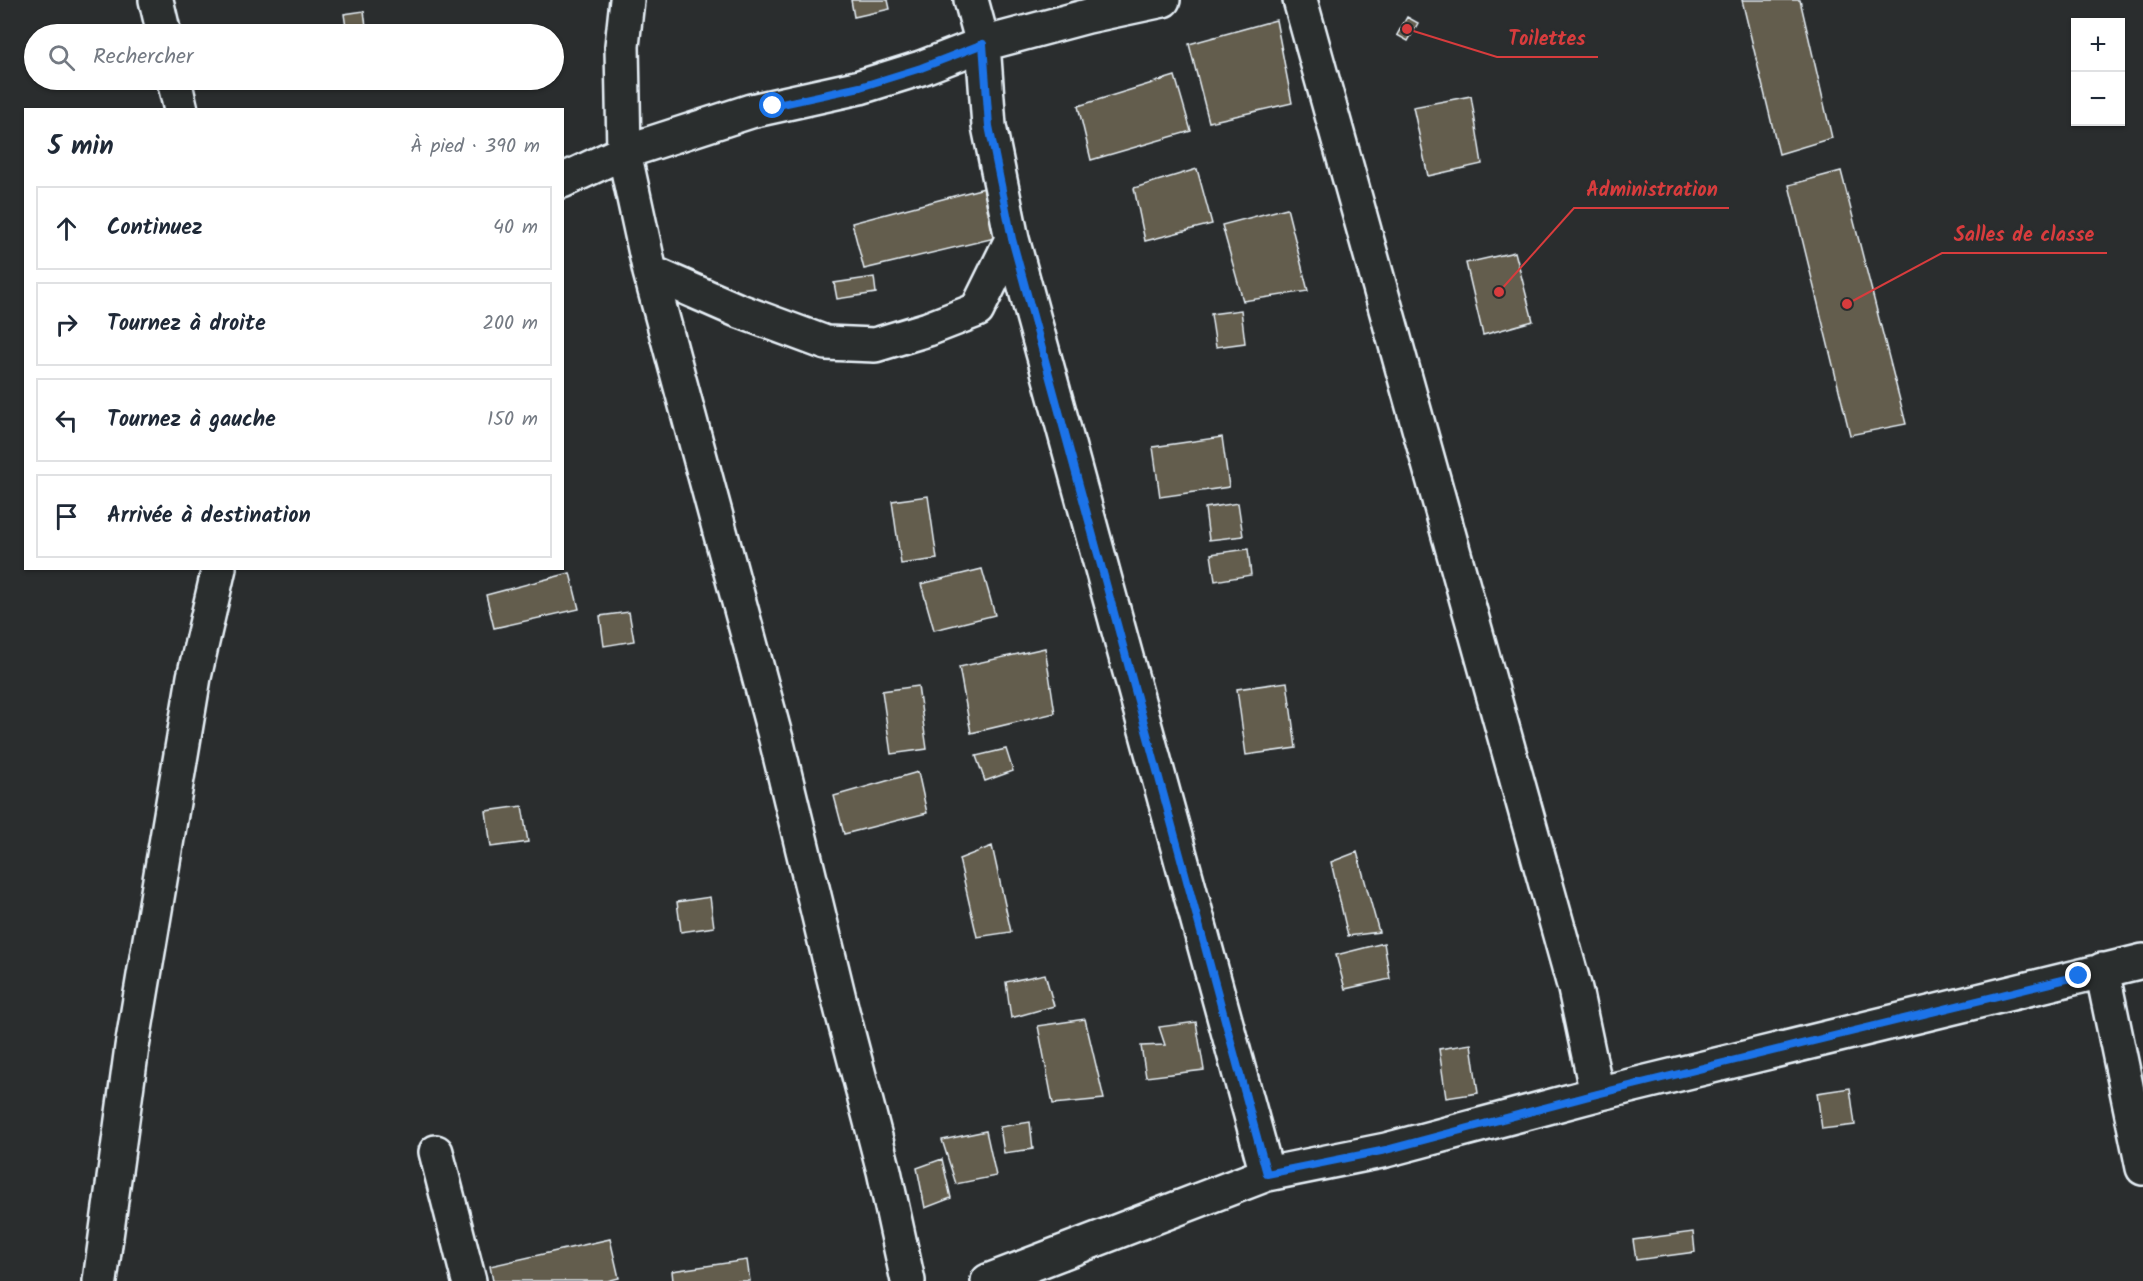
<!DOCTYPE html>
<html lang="fr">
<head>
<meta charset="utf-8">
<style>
	body { margin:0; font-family:Kalam,sans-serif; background:#f6f6f7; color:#1f2937 }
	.controls { position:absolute; right:18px; top:18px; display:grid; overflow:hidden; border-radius:0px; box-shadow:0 2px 4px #0004 }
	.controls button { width:54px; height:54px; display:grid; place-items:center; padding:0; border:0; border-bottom:2px solid #e0e1e3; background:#fff; color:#1f2937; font:30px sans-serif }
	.stop { position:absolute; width:18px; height:18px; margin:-14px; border:4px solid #1a73e8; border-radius:50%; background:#fff }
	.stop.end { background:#1a73e8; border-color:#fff; box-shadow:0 2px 6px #0008 }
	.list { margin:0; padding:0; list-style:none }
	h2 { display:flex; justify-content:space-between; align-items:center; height:78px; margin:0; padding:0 24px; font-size:26px }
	h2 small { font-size:20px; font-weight:400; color:#747a83 }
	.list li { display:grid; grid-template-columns:39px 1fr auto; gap:18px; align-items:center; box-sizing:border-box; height:84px; margin:0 12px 12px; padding:0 12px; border:2px solid #e0e1e3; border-radius:0px }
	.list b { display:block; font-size:22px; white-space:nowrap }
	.list em { font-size:20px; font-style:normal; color:#747a83 }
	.icon { flex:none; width:33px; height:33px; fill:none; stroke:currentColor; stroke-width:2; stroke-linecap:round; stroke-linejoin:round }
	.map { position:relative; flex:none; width:2143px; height:1281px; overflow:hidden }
	.search { position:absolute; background:#fff; box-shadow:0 2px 4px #0004; left:24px; top:24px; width:540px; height:66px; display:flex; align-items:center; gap:15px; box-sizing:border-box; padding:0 21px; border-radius:33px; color:#747a83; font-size:22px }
	.panel { position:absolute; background:#fff; box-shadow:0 2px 4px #0004; left:24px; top:108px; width:540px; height:462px; border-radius:0px }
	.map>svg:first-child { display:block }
	.building { fill:#645d4d; stroke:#e8f1f8; stroke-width:1.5 }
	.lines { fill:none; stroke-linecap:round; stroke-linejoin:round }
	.minor-casing { stroke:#e8f1f8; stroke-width:38 }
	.minor { stroke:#2a2d2e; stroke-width:33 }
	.route { stroke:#1a73e8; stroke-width:8 }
	.leader { fill:none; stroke:#d83c3d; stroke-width:2 }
	.callout-dot { fill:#d83c3d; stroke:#2a2d2e; stroke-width:2 }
	.callout-label { font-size:20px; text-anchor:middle; font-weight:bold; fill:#d83c3d; stroke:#2a2d2e; stroke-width:5; stroke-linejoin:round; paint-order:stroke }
</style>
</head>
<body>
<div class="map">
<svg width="2143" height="1281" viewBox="0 0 2143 1281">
	<rect width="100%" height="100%" fill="#2a2d2e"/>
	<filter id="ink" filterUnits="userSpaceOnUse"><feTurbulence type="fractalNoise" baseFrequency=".0167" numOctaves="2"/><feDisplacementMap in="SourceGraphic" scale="12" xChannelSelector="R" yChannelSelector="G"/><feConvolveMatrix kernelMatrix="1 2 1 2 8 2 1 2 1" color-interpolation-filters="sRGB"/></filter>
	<g filter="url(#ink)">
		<path class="building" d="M851,0H888L890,9L854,17Z
			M1742,0H1800L1832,138L1779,154Z
			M364,11L367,34H347L344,14Z
			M1407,17L1418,23L1408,41L1397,35Z
			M1276,20L1292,103L1209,122L1189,44Z
			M1175,76L1191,131L1091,160L1078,106Z
			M1471,96L1482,164L1428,176L1413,107Z
			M1197,169L1212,224L1145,241L1134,188Z
			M1841,171L1906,424L1850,435L1789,185Z
			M988,187L999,237L864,269L852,223Z
			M1287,208L1308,291L1243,301L1222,225Z
			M1515,252L1533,321L1483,335L1466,263Z
			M874,277L876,293L837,299L834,283Z
			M1241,310L1245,343L1216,347L1211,314Z
			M1222,437L1229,487L1160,497L1153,447Z
			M928,496L937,559L901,564L892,501Z
			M1238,503L1243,536L1209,540L1205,508Z
			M1248,549L1251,575L1215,581L1211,554Z
			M982,569L995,615L934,630L921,584Z
			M570,573L579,609L494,628L486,595Z
			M629,612L634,641L604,646L600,616Z
			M1045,648L1055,713L971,733L959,667Z
			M1287,682L1296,748L1246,755L1237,689Z
			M918,686L927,749L891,754L882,691Z
			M1006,749L1013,771L985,781L976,756Z
			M918,772L927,813L844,834L834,796Z
			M522,806L528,842L491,847L486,811Z
			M992,846L1011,932L977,937L959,859Z
			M1357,852L1379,932L1348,936L1331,862Z
			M710,897L714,927L681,932L677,902Z
			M1384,943L1390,979L1345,989L1336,955Z
			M1045,974L1054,1006L1011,1018L1006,982Z
			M1085,1019L1104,1099L1053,1104L1038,1026Z
			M1196,1022L1204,1070L1146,1077L1141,1046L1165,1045L1159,1027Z
			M1471,1044L1478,1093L1446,1098L1439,1049Z
			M1850,1088L1855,1125L1822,1129L1817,1093Z
			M1030,1122L1033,1149L1004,1153L1000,1127Z
			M986,1131L996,1176L956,1184L942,1140Z
			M942,1159L951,1198L925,1208L917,1168Z
			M1693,1232L1695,1252L1636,1260L1633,1240Z
			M610,1239L619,1278L607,1281H493L490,1266Z
			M747,1260L750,1281H673L672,1271Z"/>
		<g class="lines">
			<g class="minor-casing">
				<path id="minor" d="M156,0L164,34
					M627,0L622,46L624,152L650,272L776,739L842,1011L884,1171L908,1281
					M971,0L983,44L989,126L1012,239L1267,1174
					M1300,0L1575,989L1597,1094
					M174,80L181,110
					M562,181L624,152L751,111L860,87L921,68L983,44L1088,16L1163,0
					M650,272L737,310L826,343L875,345L928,329L977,310L1012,239
					M2102,970L2143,1168
					M436,1152L469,1281
					M100,1281L132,1047L194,677L219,568
					M988,1281L1267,1174L1386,1150L1597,1094L2143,961"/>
			</g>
			<use href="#minor" class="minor"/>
		</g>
	</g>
	<g class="lines" filter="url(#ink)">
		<path class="route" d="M773,106L860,87L921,68L983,44L989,126L1012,239L1267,1174L1386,1150L1597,1094L2079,976"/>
	</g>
	<path class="leader" d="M1407 29L1497 57H1598M1499 292L1574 208H1729M1847 304L1942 253H2107"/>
	<g class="callout-dot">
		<circle cx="1407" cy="29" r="6"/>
		<circle cx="1499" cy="292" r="6"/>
		<circle cx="1847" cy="304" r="6"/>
	</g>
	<g class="callout-label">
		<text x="1547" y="45">Toilettes</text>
		<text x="1652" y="196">Administration</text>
		<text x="2024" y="241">Salles de classe</text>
	</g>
</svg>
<div class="controls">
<button>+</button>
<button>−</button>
</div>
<div class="stop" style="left:773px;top:106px"></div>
<div class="stop end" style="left:2079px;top:976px"></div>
<div class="search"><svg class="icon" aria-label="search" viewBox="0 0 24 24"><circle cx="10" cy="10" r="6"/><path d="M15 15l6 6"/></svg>Rechercher</div>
<section class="panel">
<h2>5 min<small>À pied · 390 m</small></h2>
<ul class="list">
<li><svg class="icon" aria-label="ahead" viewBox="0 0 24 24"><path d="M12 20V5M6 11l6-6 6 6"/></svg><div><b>Continuez</b></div><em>40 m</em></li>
<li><svg class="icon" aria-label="right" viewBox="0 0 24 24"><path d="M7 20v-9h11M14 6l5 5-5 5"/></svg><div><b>Tournez à droite</b></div><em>200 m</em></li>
<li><svg class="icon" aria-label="left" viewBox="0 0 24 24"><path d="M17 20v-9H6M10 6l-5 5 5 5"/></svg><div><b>Tournez à gauche</b></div><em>150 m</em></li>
<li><svg class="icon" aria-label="arrive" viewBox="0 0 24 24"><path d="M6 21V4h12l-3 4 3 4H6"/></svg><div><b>Arrivée à destination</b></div></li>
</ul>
</section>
</div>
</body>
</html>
